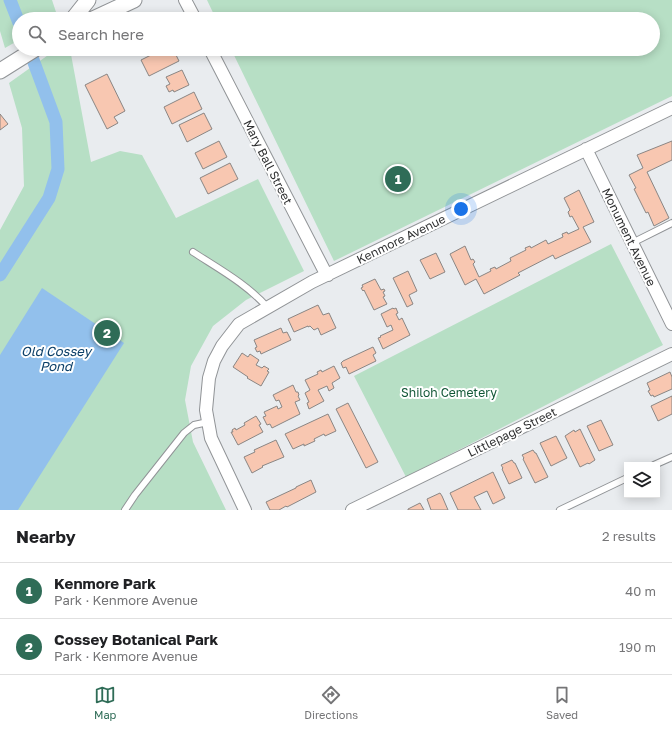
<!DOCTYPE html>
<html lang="en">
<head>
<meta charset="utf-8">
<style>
	body { margin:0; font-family:"Golos Text",sans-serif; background:#f2f2f2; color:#202124 }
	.controls { position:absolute; right:12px; bottom:12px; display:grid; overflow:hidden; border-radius:0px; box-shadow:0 2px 10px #0003 }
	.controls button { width:36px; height:36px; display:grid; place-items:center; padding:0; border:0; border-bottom:1px solid #e0e0e0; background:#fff; color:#202124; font:20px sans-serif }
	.you { position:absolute; left:461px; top:209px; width:14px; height:14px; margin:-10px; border:3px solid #fff; border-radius:50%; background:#1a73e8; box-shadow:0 0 0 6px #1a73e833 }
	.badge { display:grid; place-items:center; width:26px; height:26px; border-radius:50%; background:#2f6c57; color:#fff; font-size:13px; font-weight:700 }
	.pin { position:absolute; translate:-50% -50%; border:2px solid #fff; box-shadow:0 1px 4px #0006 }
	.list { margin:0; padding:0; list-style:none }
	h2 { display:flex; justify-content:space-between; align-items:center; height:52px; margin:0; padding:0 16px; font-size:17px }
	h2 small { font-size:13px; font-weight:400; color:#757577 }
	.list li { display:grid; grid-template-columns:26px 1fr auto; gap:12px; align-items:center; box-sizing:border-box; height:56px; padding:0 16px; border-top:1px solid #e0e0e0 }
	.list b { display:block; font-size:15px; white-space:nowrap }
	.list p { margin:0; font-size:13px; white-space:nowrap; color:#757577 }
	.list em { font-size:13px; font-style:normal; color:#757577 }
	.icon { flex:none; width:22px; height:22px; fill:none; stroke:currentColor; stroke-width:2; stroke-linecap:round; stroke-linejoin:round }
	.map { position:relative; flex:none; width:672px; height:510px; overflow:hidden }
	.search { position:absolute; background:#fff; box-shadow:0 2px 10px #0003; left:12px; right:12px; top:12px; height:44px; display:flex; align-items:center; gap:10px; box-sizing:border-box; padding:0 14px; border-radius:22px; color:#757577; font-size:15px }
	.sheet { height:164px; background:#fff }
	nav { display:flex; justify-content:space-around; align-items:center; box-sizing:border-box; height:56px; border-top:1px solid #e0e0e0; background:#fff; font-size:11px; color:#757577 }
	nav a { display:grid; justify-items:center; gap:2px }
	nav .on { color:#2f6c57 }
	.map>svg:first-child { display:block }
	.green { fill:#b7dfc5 }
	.water { fill:#92c0ec }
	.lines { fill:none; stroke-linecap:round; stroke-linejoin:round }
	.canal { stroke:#92c0ec; stroke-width:13 }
	.building { fill:#f8c7b1; stroke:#8a8684 }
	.service-casing { stroke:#919497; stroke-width:8 }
	.minor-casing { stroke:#919497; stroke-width:14 }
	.tertiary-casing { stroke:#919497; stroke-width:17 }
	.service { stroke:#fff; stroke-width:6 }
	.minor { stroke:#fff; stroke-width:12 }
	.tertiary { stroke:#fff; stroke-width:15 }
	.labels { text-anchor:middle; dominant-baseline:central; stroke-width:4; stroke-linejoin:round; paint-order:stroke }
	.street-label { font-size:12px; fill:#303132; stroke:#fff }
	.park-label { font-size:12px; fill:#105635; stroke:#fff }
	.water-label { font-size:13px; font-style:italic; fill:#0b3f68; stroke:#fff }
</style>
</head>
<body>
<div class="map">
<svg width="672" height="510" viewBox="0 0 672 510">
	<rect width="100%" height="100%" fill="#e9ecef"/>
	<path class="green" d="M0,0H52L58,18L55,19H19V40L5,48L0,31Z
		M207,0H672V96L334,261L231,49H653V19H216Z
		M61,49H70L91,162L120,151L142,155L176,218L258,179L304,271L246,300L213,326L191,366L185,400L193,442L226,510H0V230L24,186L22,128L9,83L51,53Z
		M611,244L663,345L406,477L354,376Z"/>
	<path class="water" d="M42,288L124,343L18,510H0V355Z"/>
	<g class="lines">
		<path class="canal" d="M10,0L19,23
			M0,275L49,198L58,169L56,122L29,49"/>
	</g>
	<path class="building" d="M163,49H173L179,61L149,76L141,60Z
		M182,70L189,85L174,92L173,90L169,92L166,86L170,84L166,77Z
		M107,74L125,111L114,117L118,123L107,129L85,85Z
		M194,92L202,109L172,124L164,107Z
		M204,113L212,129L187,142L179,125Z
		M0,114L8,124L0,130Z
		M219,141L227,157L203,169L195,153Z
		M672,141V160L647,172L669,218L654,226L648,212L646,213L634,189L636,188L629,175L643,168L637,155Z
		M230,163L238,179L208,194L200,178Z
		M579,190L594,222L583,227L591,242L555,259L553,255L518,273L520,275L484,294L476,279L465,285L450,254L465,246L471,260L473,259L475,262L473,264L479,277L491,271L490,269L495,267L496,269L511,261L510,258L526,250L525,248L530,246L531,248L546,240L548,244L563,237L562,234L567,232L568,234L579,229L572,216L570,217L568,212L570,210L564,198Z
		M436,253L445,272L430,279L420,260Z
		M408,271L417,291L409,295L413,304L407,307L393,278Z
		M375,279L381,290L384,289L385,291L383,292L385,296L383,297L387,304L374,310L364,290L363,291L361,288L363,287L362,285Z
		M318,305L323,315L329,313L336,328L321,335L318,328L314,330L310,326L308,327V326L294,332L288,319Z
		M393,308L394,309L396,308L398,313L396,314L399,320L402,318L410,335L383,349L378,338L381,337L380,336L393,330L391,325L387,327L381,314Z
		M281,328L283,333L287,332L291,340L261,354L260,351L257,352L255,348L257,347L254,340Z
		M373,347L376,353L373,355L376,361L349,374L346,367L343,368L341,363L343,361Z
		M242,353L248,357L250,354L259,360L256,365L262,368L264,366L269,369L267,371L269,372L261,386L247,378L248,377L233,367Z
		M334,366L340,378L332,383L334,388L329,391L327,386L318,390L324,401L309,409L307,403L309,402L305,393L310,390L305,380L318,374L317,372L321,370L322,372Z
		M670,372L672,377V389L654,397L653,395L651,396L648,391L650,390L647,383Z
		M293,385L296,392H298L299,395L298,396L300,400L295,402L300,414L272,428L270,424L267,425L263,417L266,416L264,412L277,406L278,409L282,407L279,400L276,401L273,395Z
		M672,396V414L658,421L651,406Z
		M348,403L378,462L366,468L336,409Z
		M328,414L336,431L325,436L324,434L314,439L315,441L304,446V444L293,449L285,434Z
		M256,416L261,424L259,425L263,432L238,445L231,432H233L232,430L235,428L236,430L245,425L244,423Z
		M601,420L613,445L599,451L587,426Z
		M580,429L595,460L589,464L588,463L580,467L565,436L574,430L575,432Z
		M556,436L567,458L551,466L540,443Z
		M276,440L284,457L262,466L263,467L252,473L244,457L255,452L254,450Z
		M533,450L535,453H536L548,477L535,483L523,459L524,458L522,455Z
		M512,460L514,463H515L522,478L509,484L502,469L503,468L501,465Z
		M493,472L505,498L493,504L487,491L474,497L481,510H458L450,493Z
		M311,480L316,492L287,507L286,506L279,510H270L266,502L296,488V487Z
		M440,493L442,496L448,510H431L427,499Z
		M420,503L424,510H408V509Z"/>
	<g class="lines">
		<g class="service-casing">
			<path id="service" d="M632,243L672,223
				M193,252C219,269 247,284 268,308
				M654,465L672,457
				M125,510L135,495L184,433L194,425L208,422
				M560,510L627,478"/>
		</g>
		<g class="minor-casing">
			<path id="minor" d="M185,0L195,19
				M210,49L324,270L328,275
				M586,149L672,324
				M245,510L211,438L206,410L209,378L214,361L222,346L239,324L312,282L672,108
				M352,510L672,354"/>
		</g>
		<g class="tertiary-casing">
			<path id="tertiary" d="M73,19L88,0
				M93,19L134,0
				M0,71L35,49"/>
		</g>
		<use href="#service" class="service"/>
		<use href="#minor" class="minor"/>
		<use href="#tertiary" class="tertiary"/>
	</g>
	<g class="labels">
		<g class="street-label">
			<text transform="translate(268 162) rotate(63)">Mary Ball Street</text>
			<text transform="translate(629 237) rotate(64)">Monument Avenue</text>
			<text transform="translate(401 239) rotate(-26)">Kenmore Avenue</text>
			<text transform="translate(512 432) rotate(-26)">Littlepage Street</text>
		</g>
		<g class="park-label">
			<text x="449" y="392">Shiloh Cemetery</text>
		</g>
		<g class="water-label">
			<text x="56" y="351">Old Cossey<tspan x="56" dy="15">Pond</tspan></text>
		</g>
	</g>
</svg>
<div class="controls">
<button><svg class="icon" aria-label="layers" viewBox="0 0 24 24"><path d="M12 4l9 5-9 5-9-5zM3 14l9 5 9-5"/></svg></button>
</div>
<div class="you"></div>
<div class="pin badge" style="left:398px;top:179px">1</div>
<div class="pin badge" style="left:107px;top:333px">2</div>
<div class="search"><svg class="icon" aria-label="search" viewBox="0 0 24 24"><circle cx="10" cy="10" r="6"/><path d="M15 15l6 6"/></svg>Search here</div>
</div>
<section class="sheet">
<h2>Nearby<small>2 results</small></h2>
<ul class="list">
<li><span class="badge">1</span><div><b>Kenmore Park</b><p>Park · Kenmore Avenue</p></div><em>40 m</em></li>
<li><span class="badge">2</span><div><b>Cossey Botanical Park</b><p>Park · Kenmore Avenue</p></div><em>190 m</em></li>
</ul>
</section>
<nav>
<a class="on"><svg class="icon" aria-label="map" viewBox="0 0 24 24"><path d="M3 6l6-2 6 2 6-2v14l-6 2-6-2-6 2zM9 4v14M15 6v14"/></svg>Map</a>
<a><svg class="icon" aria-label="directions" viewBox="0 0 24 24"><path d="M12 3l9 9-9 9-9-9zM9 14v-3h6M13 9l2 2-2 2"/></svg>Directions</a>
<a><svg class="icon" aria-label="saved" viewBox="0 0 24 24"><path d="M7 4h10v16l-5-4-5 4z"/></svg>Saved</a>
</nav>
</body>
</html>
